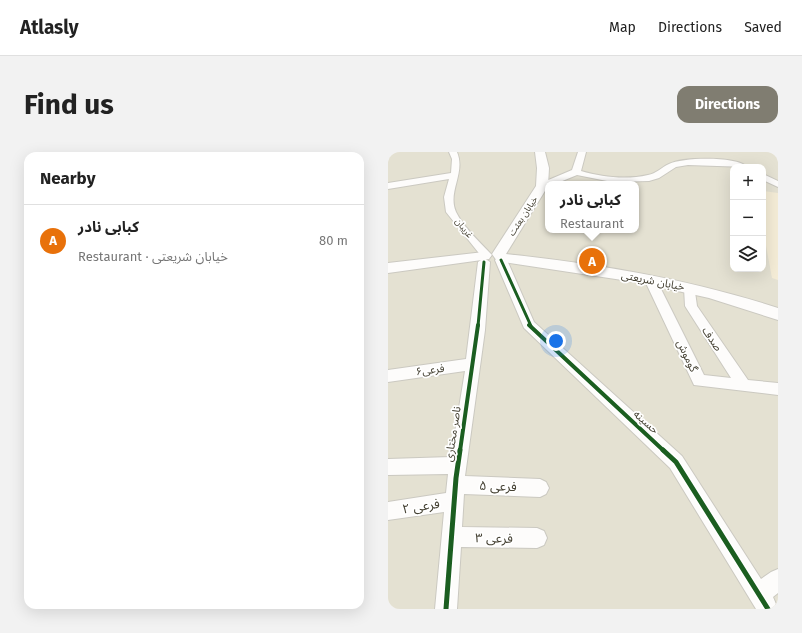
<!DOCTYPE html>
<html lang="en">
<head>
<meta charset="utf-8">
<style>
	body { margin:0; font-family:"Fira Sans","Noto Sans Arabic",sans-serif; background:#f2f2f2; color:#222 }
	.controls { position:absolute; right:12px; top:12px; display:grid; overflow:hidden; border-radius:8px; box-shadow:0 4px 16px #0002 }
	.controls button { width:36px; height:36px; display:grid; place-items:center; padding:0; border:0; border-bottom:1px solid #e0e0e0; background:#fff; color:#222; font:20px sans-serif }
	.you { position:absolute; left:168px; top:189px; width:14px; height:14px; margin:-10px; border:3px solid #fff; border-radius:50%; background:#1a73e8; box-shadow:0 0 0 6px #1a73e833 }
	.badge { display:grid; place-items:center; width:26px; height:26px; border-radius:50%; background:#807d71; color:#fff; font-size:13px; font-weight:700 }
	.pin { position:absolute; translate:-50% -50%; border:2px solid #fff; box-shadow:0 1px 4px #0006 }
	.popup { position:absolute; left:157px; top:29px; width:94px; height:52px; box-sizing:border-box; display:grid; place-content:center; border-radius:8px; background:#fff; filter:drop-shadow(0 1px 3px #0005); font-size:13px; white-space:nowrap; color:#767676 }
	.popup b { font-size:15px; color:#222 }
	.popup::after { content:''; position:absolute; left:50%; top:100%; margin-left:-8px; border:8px solid transparent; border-top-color:#fff }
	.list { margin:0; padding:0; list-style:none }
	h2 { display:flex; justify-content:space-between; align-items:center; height:52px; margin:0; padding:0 16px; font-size:17px }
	h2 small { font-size:13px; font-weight:400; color:#767676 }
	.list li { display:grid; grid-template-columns:26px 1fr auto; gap:12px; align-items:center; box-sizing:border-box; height:72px; padding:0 16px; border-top:1px solid #e0e0e0 }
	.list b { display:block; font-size:15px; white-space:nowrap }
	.list p { margin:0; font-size:13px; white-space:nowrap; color:#767676 }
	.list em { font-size:13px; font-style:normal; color:#767676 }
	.icon { flex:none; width:22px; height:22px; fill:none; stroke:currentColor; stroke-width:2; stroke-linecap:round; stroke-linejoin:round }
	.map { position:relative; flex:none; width:390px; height:457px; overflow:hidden; border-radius:12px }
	header { display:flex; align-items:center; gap:24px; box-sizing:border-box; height:56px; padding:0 20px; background:#fff; border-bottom:1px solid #e0e0e0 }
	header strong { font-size:19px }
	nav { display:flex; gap:22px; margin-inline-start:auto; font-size:14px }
	.intro { display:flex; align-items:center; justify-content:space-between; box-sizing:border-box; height:96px; padding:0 24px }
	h1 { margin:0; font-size:28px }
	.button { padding:10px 18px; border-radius:12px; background:#807d71; color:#fff; font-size:14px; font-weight:700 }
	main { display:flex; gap:24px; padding:0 24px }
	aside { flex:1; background:#fff; border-radius:12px; box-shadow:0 4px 16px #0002 }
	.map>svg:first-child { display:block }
	.residential { fill:#e4e1d2; fill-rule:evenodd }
	.commercial { fill:#f4ecd6 }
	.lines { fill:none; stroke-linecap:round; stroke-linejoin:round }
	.minor-casing { stroke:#cbc9c1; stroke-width:2 }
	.tertiary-casing { stroke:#cbc9c1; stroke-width:2 }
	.minor { fill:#fdfcfb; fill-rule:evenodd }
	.tertiary { fill:#fdfcfb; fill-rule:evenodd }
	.cycleway-far2-casing { stroke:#fff; stroke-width:5 }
	.cycleway-far1-casing { stroke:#fff; stroke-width:6 }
	.cycleway-casing { stroke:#fff; stroke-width:8 }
	.cycleway-far2 { stroke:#1b5e20; stroke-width:3 }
	.cycleway-far1 { stroke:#1b5e20; stroke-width:4 }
	.cycleway { stroke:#1b5e20; stroke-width:5 }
	.labels { text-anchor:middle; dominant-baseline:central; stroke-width:3.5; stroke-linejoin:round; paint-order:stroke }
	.far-street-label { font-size:9px; fill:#444032; stroke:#fff }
	.street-label { font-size:11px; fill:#444032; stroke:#fff }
	.near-street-label { font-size:13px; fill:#444032; stroke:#fff }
</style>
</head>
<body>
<header>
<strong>Atlasly</strong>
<nav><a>Map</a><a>Directions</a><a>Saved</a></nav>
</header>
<div class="intro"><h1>Find us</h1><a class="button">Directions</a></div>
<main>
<aside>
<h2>Nearby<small></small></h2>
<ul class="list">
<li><span class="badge" style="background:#e8710a">A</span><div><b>کبابی نادر</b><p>Restaurant · خیابان شریعتی</p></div><em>80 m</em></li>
</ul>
</aside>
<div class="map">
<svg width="390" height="457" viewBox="0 0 390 457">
	<rect width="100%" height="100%" fill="#efede5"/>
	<path class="residential" d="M0,0H390V457H0ZM345,15H375V117H345ZM160,32H248V78H160Z"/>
	<path class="commercial" d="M375,39L390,41V128L384,126L375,77Z"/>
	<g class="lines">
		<g class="minor-casing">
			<path id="minor" d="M61,0H69C78,21 59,40 68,60C75,75 91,89 102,101L104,103L102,105H94L58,60L56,45L61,27L0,37V31L63,21L64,7Z
				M190,0H198L193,19C214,25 238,28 260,23C268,22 274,15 281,12C295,5 349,4 359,15L300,13L288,15L271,26L261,29L224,30L189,23L167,32H160V35L151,36V32L184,18Z
				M375,22L390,29V35L375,28Z
				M113,104L119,108L146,170L294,304L373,427L383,420L390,417V441L385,445L390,457H368L282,316L136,176L107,108Z
				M96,106L102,110L97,178L77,324L152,327L158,330L161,336L158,342L152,345L76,342L74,375L149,376L156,379L159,386L156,393L149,396L73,395L69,457H47L56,360L0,368V350L58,341L60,322L0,323V307L63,305L77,219L0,230V218L78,207L90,110Z
				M263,125L269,129L316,223L343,226L297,154L296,136L298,133H306L309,154L360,228L390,231V243L306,233L257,129Z"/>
		</g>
		<g class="tertiary-casing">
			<path id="tertiary" d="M147,0H157L161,16L160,34L118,102C211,112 301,127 390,156V168L321,146L254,131L109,109L104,102L148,34L149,16Z
				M96,100L101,101L103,104L101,107L0,121V111Z"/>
		</g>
		<use href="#minor" class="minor"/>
		<use href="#tertiary" class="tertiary"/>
		<g class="cycleway-far2-casing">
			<path id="cycleway-far2" d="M113,108L143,174
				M90,174L96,110"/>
		</g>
		<g class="cycleway-far1-casing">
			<path id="cycleway-far1" d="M141,173L276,299
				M72,299L90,173"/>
		</g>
		<g class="cycleway-casing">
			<path id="cycleway" d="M275,298L288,310L380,457
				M58,457L68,326L72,298"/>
		</g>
		<use href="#cycleway-far2" class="cycleway-far2"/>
		<use href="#cycleway-far1" class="cycleway-far1"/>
		<use href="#cycleway" class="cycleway"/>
	</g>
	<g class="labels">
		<g class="far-street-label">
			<text transform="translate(135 64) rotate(-57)">خیابان بعثت</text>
			<text transform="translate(76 76) rotate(51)">غریبان</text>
		</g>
		<g class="street-label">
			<text transform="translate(265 129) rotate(11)">خیابان شریعتی</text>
			<text transform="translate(324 187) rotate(56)">صدف</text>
			<text transform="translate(299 204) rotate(64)">گوموش</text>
			<text transform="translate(42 218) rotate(-8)">فرعی۶</text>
			<text transform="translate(258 270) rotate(42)">حسینه</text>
			<text transform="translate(65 282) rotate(-81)">ناصر مختاری</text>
		</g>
		<g class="near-street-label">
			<text transform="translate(110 334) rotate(2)">فرعی ۵</text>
			<text transform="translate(33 354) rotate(-9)">فرعی ۲</text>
			<text transform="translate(106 386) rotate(1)">فرعی ۳</text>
		</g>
	</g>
</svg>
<div class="controls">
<button>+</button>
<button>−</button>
<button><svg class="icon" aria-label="layers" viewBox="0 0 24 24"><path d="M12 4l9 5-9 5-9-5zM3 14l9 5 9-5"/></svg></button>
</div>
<div class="you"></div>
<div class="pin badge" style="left:204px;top:109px;background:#e8710a">A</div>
<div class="popup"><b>کبابی نادر</b>Restaurant</div>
</div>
</main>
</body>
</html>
